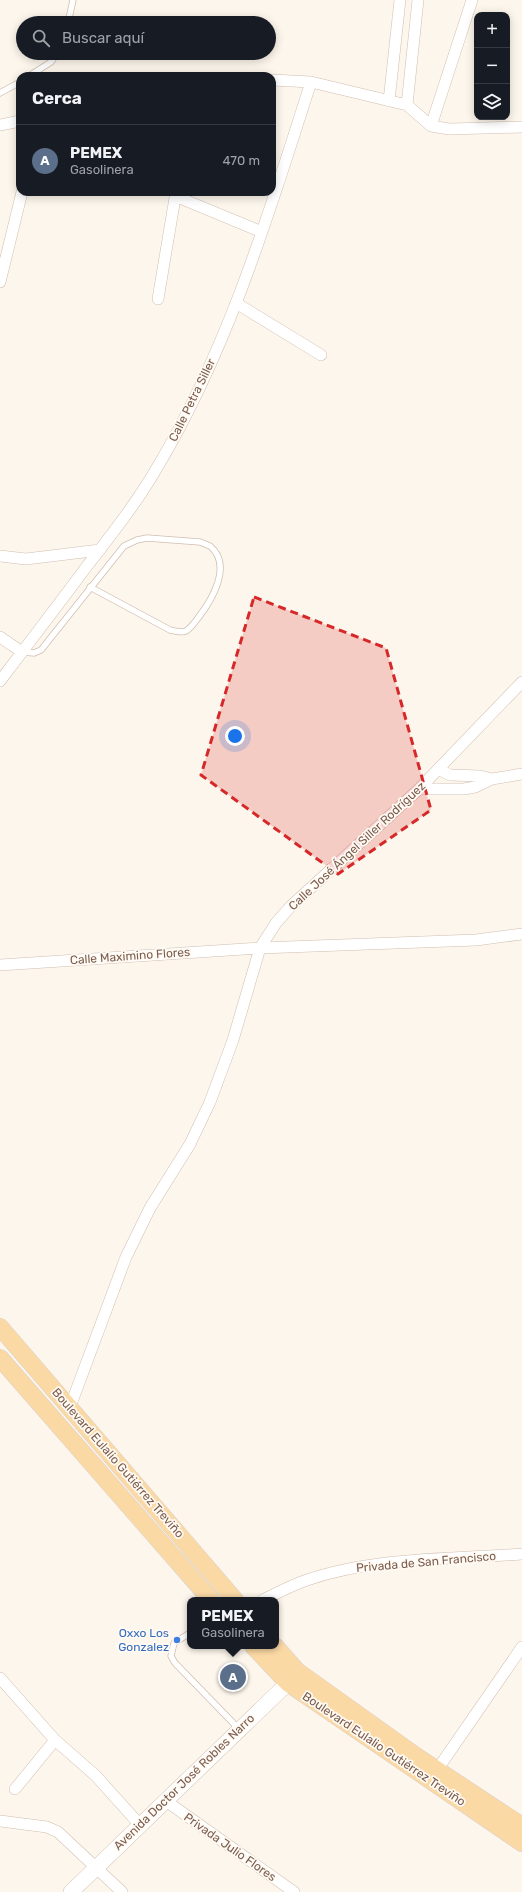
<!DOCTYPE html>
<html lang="es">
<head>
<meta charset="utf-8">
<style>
	body { margin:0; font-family:Rubik,sans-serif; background:#20242c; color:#f1f3f6 }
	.controls { position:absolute; right:12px; top:12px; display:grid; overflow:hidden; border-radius:8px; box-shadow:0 2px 10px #0003 }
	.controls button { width:36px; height:36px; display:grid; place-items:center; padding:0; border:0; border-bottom:1px solid #363941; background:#171b24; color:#f1f3f6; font:20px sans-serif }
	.you { position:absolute; left:235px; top:736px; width:14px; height:14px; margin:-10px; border:3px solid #fff; border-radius:50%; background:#1a73e8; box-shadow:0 0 0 6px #1a73e833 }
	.badge { display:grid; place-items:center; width:26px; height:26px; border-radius:50%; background:#e76f51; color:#fff; font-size:13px; font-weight:700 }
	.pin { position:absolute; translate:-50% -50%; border:2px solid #fff; box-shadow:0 1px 4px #0006 }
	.popup { position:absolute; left:187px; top:1597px; width:92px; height:52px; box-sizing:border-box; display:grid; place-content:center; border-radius:8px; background:#171b24; filter:drop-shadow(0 1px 3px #0005); font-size:13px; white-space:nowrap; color:#9ea1a6 }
	.popup b { font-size:15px; color:#f1f3f6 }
	.popup::after { content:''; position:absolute; left:50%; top:100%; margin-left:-8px; border:8px solid transparent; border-top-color:#171b24 }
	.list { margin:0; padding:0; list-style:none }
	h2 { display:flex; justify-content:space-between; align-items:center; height:52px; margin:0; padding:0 16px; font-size:17px }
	h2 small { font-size:13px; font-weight:400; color:#9ea1a6 }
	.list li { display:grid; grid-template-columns:26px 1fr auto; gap:12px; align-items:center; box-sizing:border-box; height:72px; padding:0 16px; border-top:1px solid #363941 }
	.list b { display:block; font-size:15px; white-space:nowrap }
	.list p { margin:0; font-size:13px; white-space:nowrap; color:#9ea1a6 }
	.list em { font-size:13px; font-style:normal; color:#9ea1a6 }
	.icon { flex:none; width:22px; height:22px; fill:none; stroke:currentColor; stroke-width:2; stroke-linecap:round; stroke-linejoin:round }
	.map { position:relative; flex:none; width:522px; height:1892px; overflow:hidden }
	.search { position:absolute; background:#171b24; box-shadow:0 2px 10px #0003; left:16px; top:16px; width:260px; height:44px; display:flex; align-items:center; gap:10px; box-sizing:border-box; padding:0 14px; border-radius:22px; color:#9ea1a6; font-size:15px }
	.panel { position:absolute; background:#171b24; box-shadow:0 2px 10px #0003; left:16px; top:72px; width:260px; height:124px; border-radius:12px }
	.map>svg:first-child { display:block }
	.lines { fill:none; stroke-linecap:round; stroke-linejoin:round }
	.lane-casing { stroke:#d1beb0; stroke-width:7 }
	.street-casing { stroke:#d1beb0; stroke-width:12 }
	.secondary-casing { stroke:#d6c0b0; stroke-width:16 }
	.primary-casing { stroke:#dad1cd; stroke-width:18 }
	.lane { stroke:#fff; stroke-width:5.5 }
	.street { stroke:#fff; stroke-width:11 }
	.secondary { stroke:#fff; stroke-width:15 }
	.primary { stroke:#fbd9a5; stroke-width:17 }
	.marked { fill:#d62828; fill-opacity:0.2; stroke:#d62828; stroke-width:3; stroke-dasharray:8 5; stroke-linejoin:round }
	.shop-dot { fill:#3f7fe0; stroke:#fffaf3; stroke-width:1.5 }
	.labels { text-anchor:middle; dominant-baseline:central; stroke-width:3.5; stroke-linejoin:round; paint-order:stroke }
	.street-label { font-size:12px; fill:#7a5c4d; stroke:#fffaf3 }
	.shop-label { font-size:12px; fill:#366cbe; stroke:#fffaf3; text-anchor:end }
</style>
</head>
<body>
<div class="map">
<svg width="522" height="1892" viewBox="0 0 522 1892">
	<rect width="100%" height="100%" fill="#fdf6ec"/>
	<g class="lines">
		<g class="lane-casing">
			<path id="lane" d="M68,23L73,0
				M29,76L51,62L57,53
				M0,93L20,82
				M22,652L34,653L41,650L124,546L137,540L147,538L200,542L210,546C233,565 212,600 198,618C195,622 191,628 186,631C181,633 175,631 170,630L90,587
				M190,1633L174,1643L171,1656L175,1663L239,1729"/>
		</g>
		<g class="street-casing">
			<path id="street" d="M272,80L311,82L407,105L431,126L449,129L522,127
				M389,101L400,0
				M407,105L418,0
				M0,125L20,121
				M431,126L472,0
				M175,196L262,232
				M0,282L22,192
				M158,299L176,192
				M236,303L321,355
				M0,556L26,559L100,550
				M0,637L22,652
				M0,681C29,643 58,605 87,566C112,534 138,501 158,466C229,347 269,213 311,82
				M438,769L450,775L480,776L492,779
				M419,789H464L475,787L492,779L522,774
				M0,965L260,948L476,940L522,934
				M70,1407L126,1257L150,1208L190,1144L210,1102L233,1040L260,948L276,923L291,906L419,789L522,682
				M263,1600C277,1593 292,1585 307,1580C374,1557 452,1559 522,1554
				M0,1678L55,1740L96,1776L140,1825
				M437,1770L522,1647
				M15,1789L55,1740
				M166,1801L294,1892
				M0,1821L47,1827L58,1832L122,1892"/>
		</g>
		<g class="secondary-casing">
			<path id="secondary" d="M71,1892L288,1683L295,1674"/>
		</g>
		<g class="primary-casing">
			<path id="primary" d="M0,1327L235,1600
				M0,1358L211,1600
				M253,1646L288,1683L522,1843
				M275,1646L297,1671L416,1756L522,1826"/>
		</g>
		<use href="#lane" class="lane"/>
		<use href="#street" class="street"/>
		<use href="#secondary" class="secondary"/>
		<use href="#primary" class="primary"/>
	</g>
	<path class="marked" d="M254,597L386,648L431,810L338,874L201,775Z"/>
	<circle class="shop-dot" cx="177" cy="1640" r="4"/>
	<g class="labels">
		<g class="street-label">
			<text transform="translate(192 400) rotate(-64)">Calle Petra Siller</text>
			<text transform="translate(357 846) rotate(-43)">Calle José Ángel Siller Rodríguez</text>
			<text transform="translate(130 956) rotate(-4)">Calle Maximino Flores</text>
			<text transform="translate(118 1463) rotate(49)">Boulevard Eulalio Gutiérrez Treviño</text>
			<text transform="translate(426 1562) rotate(-5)">Privada de San Francisco</text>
			<text transform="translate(384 1749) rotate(34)">Boulevard Eulalio Gutiérrez Treviño</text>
			<text transform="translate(184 1782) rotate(-44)">Avenida Doctor José Robles Narro</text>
			<text transform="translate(230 1847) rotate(35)">Privada Julio Flores</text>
		</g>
		<g class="shop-label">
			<text x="169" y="1633">Oxxo Los<tspan x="169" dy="14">Gonzalez</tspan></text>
		</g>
	</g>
</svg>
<div class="controls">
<button>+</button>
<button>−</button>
<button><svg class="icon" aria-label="layers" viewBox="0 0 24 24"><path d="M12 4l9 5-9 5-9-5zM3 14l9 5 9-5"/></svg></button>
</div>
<div class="you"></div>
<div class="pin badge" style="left:233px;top:1677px;background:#5c6f8a">A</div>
<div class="popup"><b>PEMEX</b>Gasolinera</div>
<div class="search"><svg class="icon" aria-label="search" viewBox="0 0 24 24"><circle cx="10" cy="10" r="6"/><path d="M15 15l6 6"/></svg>Buscar aquí</div>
<section class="panel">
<h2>Cerca<small></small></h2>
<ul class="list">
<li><span class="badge" style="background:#5c6f8a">A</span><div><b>PEMEX</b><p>Gasolinera</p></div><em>470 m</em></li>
</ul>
</section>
</div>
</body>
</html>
